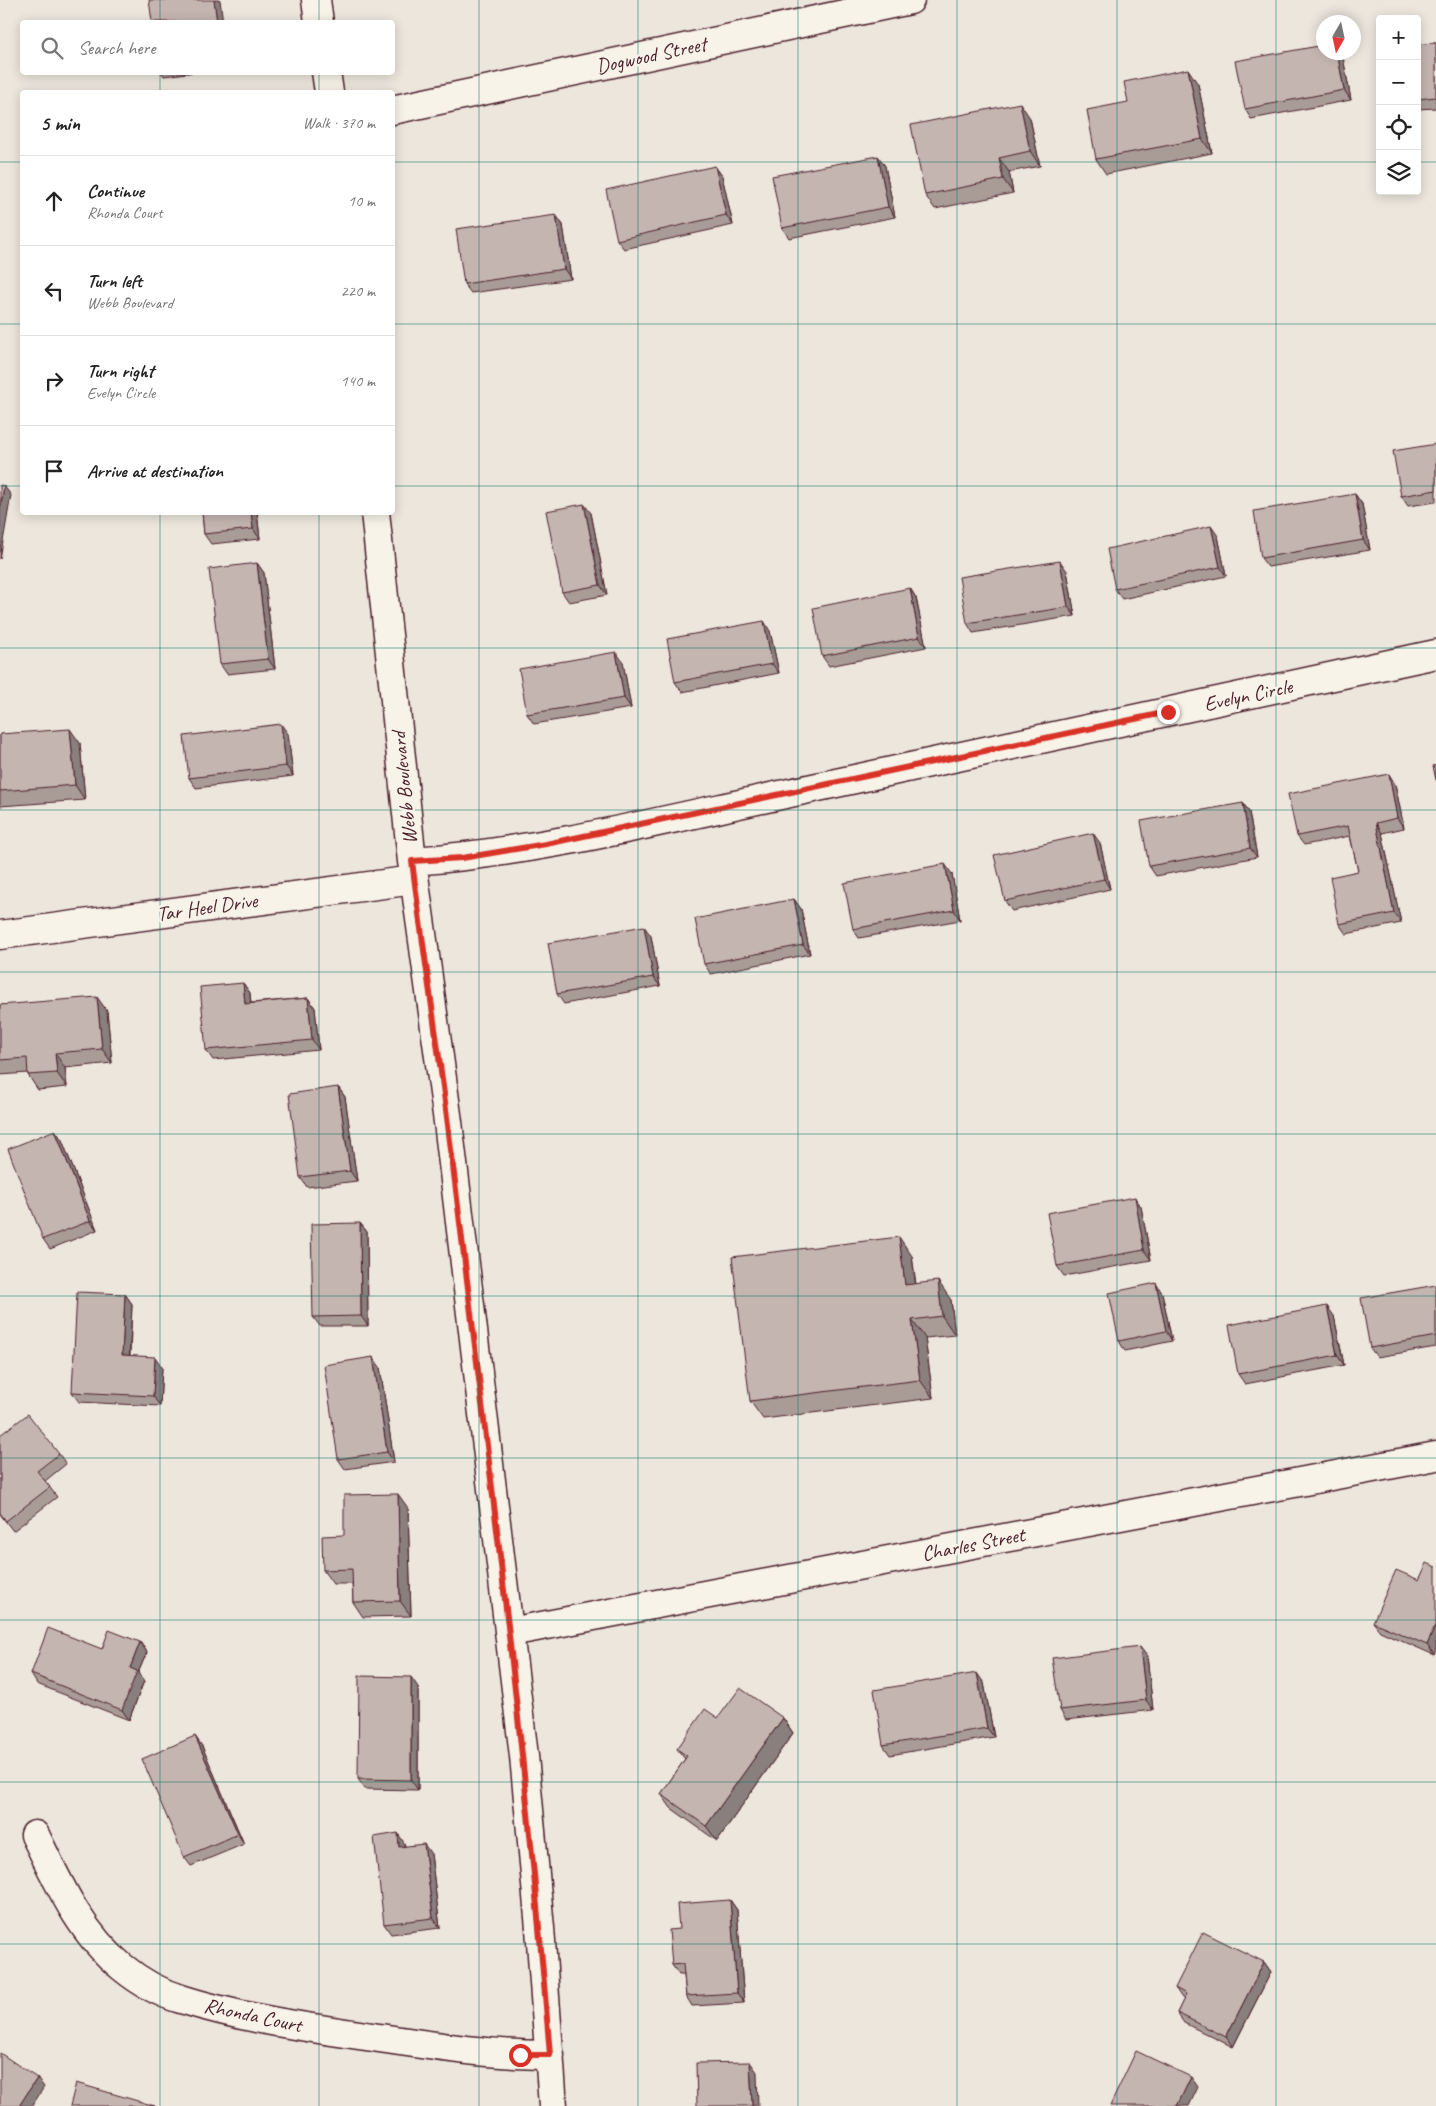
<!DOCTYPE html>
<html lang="en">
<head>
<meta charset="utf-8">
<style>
	body { margin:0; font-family:Caveat,sans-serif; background:#f2f2f2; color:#222 }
	.controls { position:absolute; right:15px; top:15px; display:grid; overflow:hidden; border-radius:5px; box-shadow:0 2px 12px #0003 }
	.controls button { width:45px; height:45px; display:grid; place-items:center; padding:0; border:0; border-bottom:1px solid #e0e0e0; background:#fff; color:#222; font:25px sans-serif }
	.compass { position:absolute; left:1316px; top:15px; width:45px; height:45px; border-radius:50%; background:#fff; box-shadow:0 2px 12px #0003; rotate:189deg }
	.stop { position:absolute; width:15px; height:15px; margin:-11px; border:4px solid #d93025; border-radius:50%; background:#fff }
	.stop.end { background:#d93025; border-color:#fff; box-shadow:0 1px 5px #0008 }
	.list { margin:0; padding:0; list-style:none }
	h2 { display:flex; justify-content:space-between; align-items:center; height:65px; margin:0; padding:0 20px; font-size:21px }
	h2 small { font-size:16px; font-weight:400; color:#767676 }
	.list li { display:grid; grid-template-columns:32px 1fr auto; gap:15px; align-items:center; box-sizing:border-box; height:90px; padding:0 20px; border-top:1px solid #e0e0e0 }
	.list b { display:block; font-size:19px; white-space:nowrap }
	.list p { margin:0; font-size:16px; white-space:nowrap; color:#767676 }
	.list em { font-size:16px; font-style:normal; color:#767676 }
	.icon { flex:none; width:28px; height:28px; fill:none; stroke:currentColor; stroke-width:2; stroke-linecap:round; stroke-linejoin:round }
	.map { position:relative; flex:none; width:1436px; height:2106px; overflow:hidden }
	.search { position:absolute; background:#fff; box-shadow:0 2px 12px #0003; left:20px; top:20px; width:375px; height:55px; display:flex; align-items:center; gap:12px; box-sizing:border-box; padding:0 18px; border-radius:5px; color:#767676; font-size:19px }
	.panel { position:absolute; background:#fff; box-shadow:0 2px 12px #0003; left:20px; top:90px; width:375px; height:425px; border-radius:5px }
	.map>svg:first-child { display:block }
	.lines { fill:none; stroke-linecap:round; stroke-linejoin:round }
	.minor-casing { stroke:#4a1f2b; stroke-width:31 }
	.minor { stroke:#f7f3e8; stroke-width:28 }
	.wall { fill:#a99c97; stroke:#4a1f2b }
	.shaded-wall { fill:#897f7b; stroke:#4a1f2b }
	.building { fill:#c4b5b0; stroke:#4a1f2b }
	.route { stroke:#d93025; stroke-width:6 }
	.grid { fill:none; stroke:#0f766e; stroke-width:1; stroke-opacity:0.55 }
	.labels { text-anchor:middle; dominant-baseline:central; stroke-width:5; stroke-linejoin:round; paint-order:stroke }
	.street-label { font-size:21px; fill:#4a1f2b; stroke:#f7f3e8 }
</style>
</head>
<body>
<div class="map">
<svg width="1436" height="2106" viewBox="0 0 1436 2106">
	<rect width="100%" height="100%" fill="#ece6dd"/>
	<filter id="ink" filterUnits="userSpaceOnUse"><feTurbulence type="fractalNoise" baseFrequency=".02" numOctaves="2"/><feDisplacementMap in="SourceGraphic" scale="10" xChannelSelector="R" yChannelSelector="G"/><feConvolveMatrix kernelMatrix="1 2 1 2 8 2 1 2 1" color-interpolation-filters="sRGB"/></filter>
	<g filter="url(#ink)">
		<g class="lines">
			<g class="minor-casing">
				<path id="minor" d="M316,0L319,22
					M326,72L329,92
					M392,110L910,0
					M375,512L412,861L448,1122L524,1756L540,1928L553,2106
					M412,861C543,852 671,818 799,791C1012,747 1224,700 1436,654
					M0,935L414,880
					M510,1632L1436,1456
					M35,1835C58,1882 80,1933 122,1967C139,1981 160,1993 181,1999C241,2018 304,2027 366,2036C427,2045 488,2055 550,2055"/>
			</g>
			<use href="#minor" class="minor"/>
		</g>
		<path class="wall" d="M1436,43V108L1417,109V44Z
			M1342,52L1351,100L1251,119L1245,109Z
			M161,72H195L164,76Z
			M1198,84L1212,153L1106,174L1096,159L1128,102Z
			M1030,118L1040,166L1009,172L1013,193L935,209L925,195Z
			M878,156L885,166L895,217L789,238L782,228Z
			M715,166L722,176L733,225L624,249L617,240Z
			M556,215L563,225L571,279L471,293L464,284Z
			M1436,444V502L1408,506L1401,496Z
			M1355,494L1362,504L1370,550L1268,567L1261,558Z
			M202,512H257L260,539L211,544L204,534Z
			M591,513L607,595L569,602L562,592Z
			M1218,536L1226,576L1122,599L1115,589Z
			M257,563L264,573L275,669L227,674L220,664Z
			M1067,571L1075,616L973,633L967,623Z
			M910,588L916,598L926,647L829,666L822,656Z
			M770,631L779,673L682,692L675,682Z
			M623,662L631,708L534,724L527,714Z
			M0,734L80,743L85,800L0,806Z
			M288,734L293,776L196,788L189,778Z
			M1395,784L1404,828L1382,833L1401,923L1346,934L1339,924L1358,871L1350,836L1304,845L1297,836Z
			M1243,803L1249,812L1257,857L1156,876L1149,866Z
			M1100,843L1110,889L1012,911L1005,901Z
			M952,874L960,920L859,938L853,929Z
			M794,899L801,909L810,954L711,974L704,964Z
			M651,936L660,986L564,1004L557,994Z
			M243,983L250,993L251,1003L308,998L315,1008L319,1050L213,1060L206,1050Z
			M0,1005L107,1011L112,1063L65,1068L67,1087L38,1090L28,1075V1073L0,1075Z
			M338,1087L345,1097L357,1181L307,1187L300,1177Z
			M55,1130L62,1140L97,1230L50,1249L43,1239Z
			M1135,1197L1141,1207L1151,1260L1064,1276L1057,1266Z
			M360,1223L367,1232L368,1326H320L313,1317Z
			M912,1256L916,1284L951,1300L955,1335L925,1338L933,1398L763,1419L750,1401Z
			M1436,1285V1347L1377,1357L1370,1348Z
			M1162,1293L1172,1341L1125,1351L1119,1341Z
			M125,1294L132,1304L130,1356L162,1367L160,1406L79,1402L72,1392Z
			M1334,1316L1344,1365L1245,1384L1238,1374Z
			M380,1367L394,1462L345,1469L338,1459Z
			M0,1435L59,1454L66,1464L45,1481L57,1497L13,1531L0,1514Z
			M408,1508L411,1616L363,1617L353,1602L352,1584H333L323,1570L344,1535Z
			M1419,1580L1434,1655L1380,1631L1373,1622Z
			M140,1642L147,1652L138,1673L144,1681L129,1720L37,1684L31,1674L102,1649Z
			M1147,1656L1153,1710L1066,1720L1060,1710Z
			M984,1683L994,1737L890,1755L883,1745Z
			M418,1687V1790L365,1789L358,1779Z
			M718,1718H783L793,1733L717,1841L671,1808L661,1794L685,1759L677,1749Z
			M202,1746L244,1844L191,1866L184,1857Z
			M404,1843L405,1846L431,1854L440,1928L391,1934L384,1924Z
			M730,1900L737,1910L744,2003L692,2006L686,1996L684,1975H679L672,1965L679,1929Z
			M1264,1962L1271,1972L1233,2047L1184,2023L1177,2013L1184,1999L1182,1998L1175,1988Z"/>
		<path class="shaded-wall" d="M214,0H220L223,22H217Z
			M1337,52H1342L1351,100L1344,90Z
			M1188,69L1198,84L1212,153L1202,139Z
			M1020,103L1030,118L1040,166L1030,151Z
			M878,156L885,166L895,217L888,207Z
			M999,158L1009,172L1013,193L1003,179Z
			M715,166L722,176L733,225L726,215Z
			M556,215L563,225L571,279L564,269Z
			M4,486L11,495L0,559V509Z
			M1355,494L1362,504L1370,550L1363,540Z
			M584,504L591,513L607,595L600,585Z
			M251,512H257L260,539L253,529Z
			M1211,526L1218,536L1226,576L1220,567Z
			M1060,561L1067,571L1075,616L1068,607Z
			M257,563L264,573L275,669L268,659Z
			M910,588L916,598L926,647L919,637Z
			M764,621L770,631L779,673L772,664Z
			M616,652L623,662L631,708L624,698Z
			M281,724L288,734L293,776L286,766Z
			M70,729L80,743L85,800L75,785Z
			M1389,774L1395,784L1404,828L1397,818Z
			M1243,803L1249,812L1257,857L1250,848Z
			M1376,823L1382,833L1401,923L1394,913Z
			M1093,833L1100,843L1110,889L1104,879Z
			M945,864L952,874L960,920L954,910Z
			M794,899L801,909L810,954L803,945Z
			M644,926L651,936L660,986L653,977Z
			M243,983L250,993L251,1014L245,1004Z
			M97,997L107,1011L112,1063L102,1049Z
			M308,998L315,1008L319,1050L312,1040Z
			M55,1053L65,1068L67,1087L57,1073Z
			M338,1087L345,1097L357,1181L350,1171Z
			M55,1130L62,1140L97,1230L90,1221Z
			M1135,1197L1141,1207L1151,1260L1144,1250Z
			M360,1223L367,1232L368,1326L361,1316Z
			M899,1237L912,1256L918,1304L905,1285Z
			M938,1281L951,1300L955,1335L942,1316Z
			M1156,1283L1162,1293L1172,1341L1166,1331Z
			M125,1294L132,1304L129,1365L122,1355Z
			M1327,1306L1334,1316L1344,1365L1337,1355Z
			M912,1320L925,1338L933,1398L920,1380Z
			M155,1357L162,1367L160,1406L153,1396Z
			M373,1357L380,1367L394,1462L387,1452Z
			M398,1494L408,1508L411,1616L400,1601Z
			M1436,1624V1650L1434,1655L1427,1645Z
			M140,1642L147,1652L138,1673L144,1681L129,1720L122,1710L130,1668Z
			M1140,1647L1147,1656L1153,1710L1146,1700Z
			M977,1673L984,1683L994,1737L987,1728Z
			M411,1677L418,1687V1790L411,1780Z
			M783,1718L793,1733L717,1841L706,1826Z
			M195,1736L202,1746L244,1844L238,1834Z
			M398,1833L404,1843L406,1857L399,1847Z
			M424,1844L431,1854L440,1928L433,1918Z
			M730,1900L737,1910L744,2003L737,1993Z
			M1264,1962L1271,1972L1233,2047L1226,2037Z
			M750,2062L757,2072L758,2106H752Z
			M1191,2077L1198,2087L1189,2106H1177Z
			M37,2078L44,2087L32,2106H19Z"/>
		<path class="building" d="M149,0H214L217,22H152Z
			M1436,43V97L1417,99V44Z
			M1324,45V52H1337L1344,90L1245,109L1235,61Z
			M1188,69L1202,139L1096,159L1087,110L1128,102L1124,82Z
			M1020,103L1030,151L999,158L1003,179L925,195L911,125Z
			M878,156L888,207L782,228L772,176Z
			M715,166L726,215L617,240L606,190Z
			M556,215L564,269L464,284L456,229Z
			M1436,444V490L1401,496L1393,451Z
			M0,485L4,486L0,509Z
			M1355,494L1363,540L1261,558L1254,511Z
			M584,504L600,585L562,592L546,511Z
			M202,512H251L253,529L204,534Z
			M1211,526L1220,567L1115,589L1107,549Z
			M1060,561L1068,607L967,623L959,577Z
			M257,563L268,659L220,664L209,569Z
			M910,588L919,637L822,656L813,608Z
			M764,621L772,664L675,682L667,639Z
			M616,652L624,698L527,714L519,669Z
			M281,724L286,766L189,778L184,736Z
			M70,729L75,785L0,791V734Z
			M1436,765V780L1433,766Z
			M1389,774L1397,818L1376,823L1394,913L1339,924L1330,877L1358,871L1348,826L1297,836L1288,794Z
			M1243,803L1250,848L1149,866L1141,821Z
			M1093,833L1104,879L1005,901L994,855Z
			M945,864L954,910L853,929L844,883Z
			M794,899L803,945L704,964L695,919Z
			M644,926L653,977L557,994L548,943Z
			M243,983L245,1004L308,998L312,1040L206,1050L200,987Z
			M97,997L102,1049L55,1053L57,1073L28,1075L27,1058L0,1060V1005Z
			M338,1087L350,1171L300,1177L289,1094Z
			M55,1130L90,1221L43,1239L8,1149Z
			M1135,1197L1144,1250L1057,1266L1047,1213Z
			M360,1223L361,1316L313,1317L311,1224Z
			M899,1237L905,1285L938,1281L942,1316L912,1320L920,1380L750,1401L732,1257Z
			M1156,1283L1166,1331L1119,1341L1109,1293Z
			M1436,1285V1336L1370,1348L1361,1298Z
			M77,1292L125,1294L122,1355L155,1357L153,1396L72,1392Z
			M1327,1306L1337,1355L1238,1374L1229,1325Z
			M373,1357L387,1452L338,1459L324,1365Z
			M28,1414L59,1454L37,1471L50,1487L6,1521L0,1513V1435Z
			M398,1494L400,1601L353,1602L352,1569L323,1570L322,1536L344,1535V1495Z
			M1427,1563L1436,1567V1624L1427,1645L1373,1622L1396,1570L1419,1580Z
			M48,1628L102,1649L109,1630L140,1642L130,1668L137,1671L122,1710L31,1674Z
			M1140,1647L1146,1700L1060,1710L1052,1658Z
			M977,1673L987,1728L883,1745L874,1690Z
			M359,1676L411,1677V1780L358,1779Z
			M740,1688L783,1718L706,1826L661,1794L687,1756L677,1749L705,1709L718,1718Z
			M195,1736L238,1834L184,1857L142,1759Z
			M398,1833L399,1847L424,1844L433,1918L384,1924L374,1837Z
			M730,1900L737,1993L686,1996L683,1964L672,1965L669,1930L679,1929L677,1904Z
			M1203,1932L1264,1962L1226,2037L1177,2013L1186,1994L1175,1988Z
			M1136,2051L1191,2077L1177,2106H1110Z
			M0,2053L37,2078L19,2106H0Z
			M750,2062L752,2106H697L696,2063Z
			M76,2083L155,2106H70Z"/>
	</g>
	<g class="lines" filter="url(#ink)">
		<path class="route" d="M520,2055H550C525,1744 486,1435 448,1125C437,1037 423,949 412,861L462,858L546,844L1168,712"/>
	</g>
	<path class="grid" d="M160,0V22M319,0V22M479,0V2106M638,0V2106M798,0V2106M957,0V2106M1117,0V2106M1276,0V2106M160,72V92M319,72V92M0,162H22M392,162H1380M1417,162H1436M0,324H22M392,324H1436M0,486H22M392,486H1436M160,512V2106M319,512V2106M0,648H1436M0,810H1436M0,972H1436M0,1134H1436M0,1296H1436M0,1458H1436M0,1620H1436M0,1782H1436M0,1944H1436"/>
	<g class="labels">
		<g class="street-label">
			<text transform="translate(651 55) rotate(-12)">Dogwood Street</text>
			<text transform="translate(1248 695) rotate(-12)">Evelyn Circle</text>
			<text transform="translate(404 788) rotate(-96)">Webb Boulevard</text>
			<text transform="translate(207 907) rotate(-8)">Tar Heel Drive</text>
			<text transform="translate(973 1544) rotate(-11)">Charles Street</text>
			<text transform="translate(253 2015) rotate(12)">Rhonda Court</text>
		</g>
	</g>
</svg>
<div class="controls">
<button>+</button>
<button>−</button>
<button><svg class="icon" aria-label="locate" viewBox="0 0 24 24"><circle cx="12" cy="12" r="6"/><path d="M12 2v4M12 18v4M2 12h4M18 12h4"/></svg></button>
<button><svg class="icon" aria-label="layers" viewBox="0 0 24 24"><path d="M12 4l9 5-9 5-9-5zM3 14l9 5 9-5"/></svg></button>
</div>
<svg class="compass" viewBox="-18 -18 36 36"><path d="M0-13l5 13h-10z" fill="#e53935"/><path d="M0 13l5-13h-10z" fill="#767676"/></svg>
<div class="stop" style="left:520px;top:2055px"></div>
<div class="stop end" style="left:1168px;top:712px"></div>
<div class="search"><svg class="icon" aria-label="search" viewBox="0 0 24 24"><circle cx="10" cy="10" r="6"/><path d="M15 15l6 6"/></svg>Search here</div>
<section class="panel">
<h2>5 min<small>Walk · 370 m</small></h2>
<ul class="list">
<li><svg class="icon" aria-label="ahead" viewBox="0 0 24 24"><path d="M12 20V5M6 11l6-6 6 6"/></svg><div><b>Continue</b><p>Rhonda Court</p></div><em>10 m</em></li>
<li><svg class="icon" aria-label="left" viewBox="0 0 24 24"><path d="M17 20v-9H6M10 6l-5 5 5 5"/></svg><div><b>Turn left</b><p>Webb Boulevard</p></div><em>220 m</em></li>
<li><svg class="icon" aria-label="right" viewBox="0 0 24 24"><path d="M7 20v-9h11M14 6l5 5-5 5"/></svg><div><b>Turn right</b><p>Evelyn Circle</p></div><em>140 m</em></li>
<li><svg class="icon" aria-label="arrive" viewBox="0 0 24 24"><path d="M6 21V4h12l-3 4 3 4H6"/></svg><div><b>Arrive at destination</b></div></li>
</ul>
</section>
</div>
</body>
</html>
